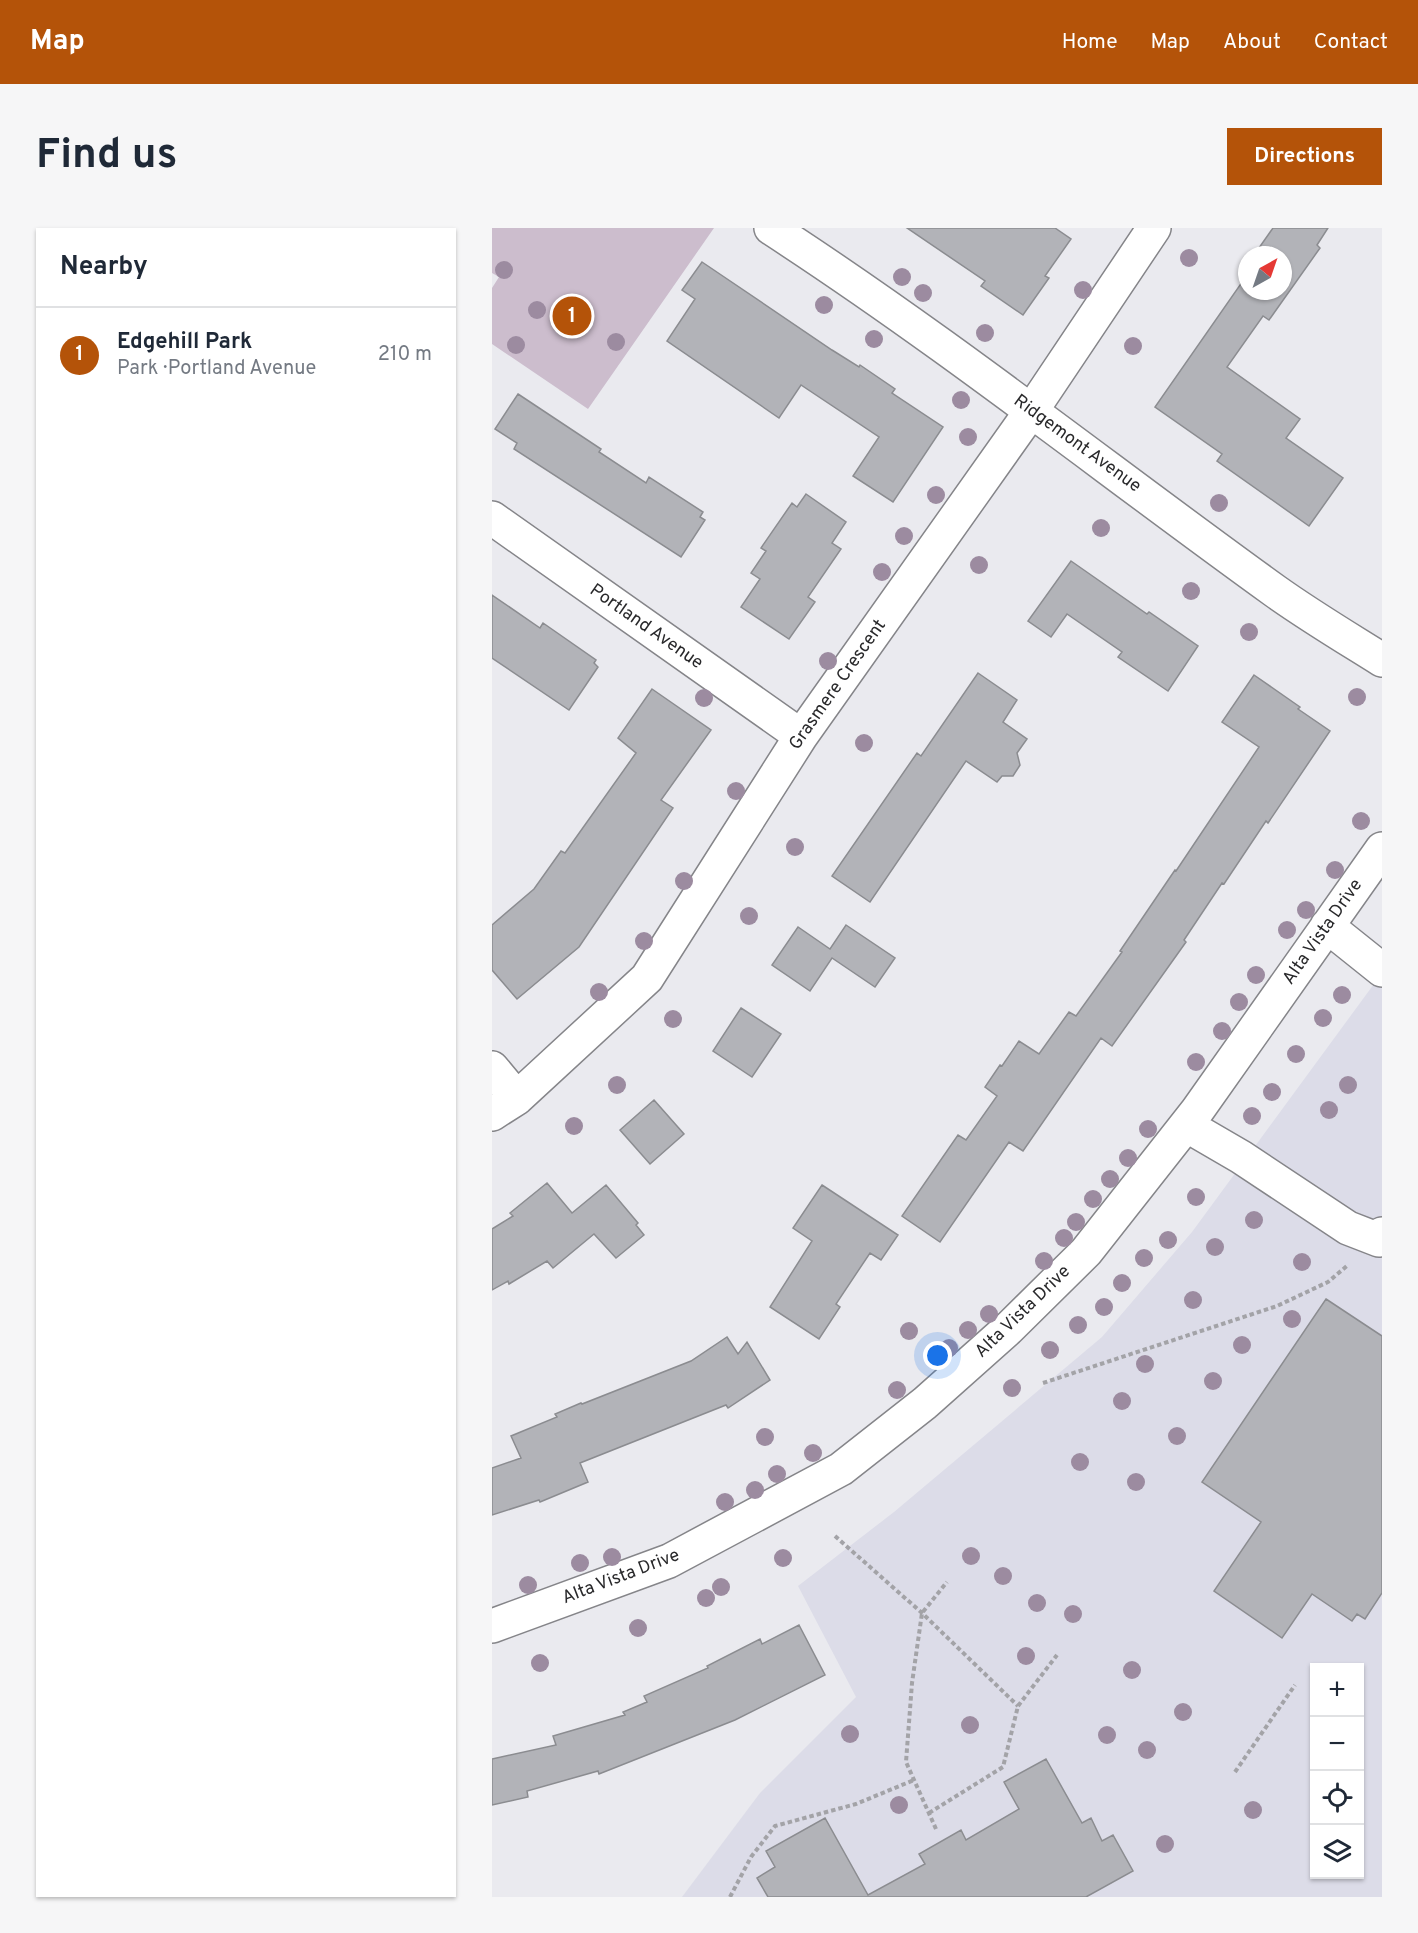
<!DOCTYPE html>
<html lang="en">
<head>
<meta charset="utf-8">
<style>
	body { margin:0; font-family:Overpass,sans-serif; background:#f6f6f7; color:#1f2937 }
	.controls { position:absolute; right:18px; bottom:18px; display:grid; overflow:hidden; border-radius:0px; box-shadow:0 2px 4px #0004 }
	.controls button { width:54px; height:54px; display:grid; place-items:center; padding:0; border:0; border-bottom:2px solid #e0e1e3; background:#fff; color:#1f2937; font:30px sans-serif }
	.compass { position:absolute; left:746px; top:18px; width:54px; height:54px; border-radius:50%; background:#fff; box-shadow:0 2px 4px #0004; rotate:40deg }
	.you { position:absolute; left:446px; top:1128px; width:21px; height:21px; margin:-15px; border:4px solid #fff; border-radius:50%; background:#1a73e8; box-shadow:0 0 0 9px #1a73e833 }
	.badge { display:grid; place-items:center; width:39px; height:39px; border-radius:50%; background:#b45309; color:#fff; font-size:20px; font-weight:700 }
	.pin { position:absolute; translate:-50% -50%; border:3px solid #fff; box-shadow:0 2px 6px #0006 }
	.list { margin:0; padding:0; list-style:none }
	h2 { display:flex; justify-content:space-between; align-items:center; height:78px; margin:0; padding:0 24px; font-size:26px }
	h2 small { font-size:20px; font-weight:400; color:#747a83 }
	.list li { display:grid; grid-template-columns:39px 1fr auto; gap:18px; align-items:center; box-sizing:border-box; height:96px; padding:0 24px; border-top:2px solid #e0e1e3 }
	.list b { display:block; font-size:22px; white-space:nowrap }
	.list p { margin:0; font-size:20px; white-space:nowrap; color:#747a83 }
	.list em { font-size:20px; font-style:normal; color:#747a83 }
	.icon { flex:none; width:33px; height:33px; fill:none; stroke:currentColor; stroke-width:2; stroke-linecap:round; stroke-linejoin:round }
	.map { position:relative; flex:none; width:890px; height:1669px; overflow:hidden; border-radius:0px }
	header { display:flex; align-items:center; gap:36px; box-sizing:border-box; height:84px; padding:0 30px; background:#b45309; color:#fff }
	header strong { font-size:28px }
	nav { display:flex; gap:33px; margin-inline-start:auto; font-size:21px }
	.intro { display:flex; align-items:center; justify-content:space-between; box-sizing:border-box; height:144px; padding:0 36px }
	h1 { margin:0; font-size:42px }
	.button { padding:15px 27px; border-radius:0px; background:#b45309; color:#fff; font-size:21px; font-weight:700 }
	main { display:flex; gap:36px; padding:0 36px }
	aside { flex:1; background:#fff; border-radius:0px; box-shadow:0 2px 4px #0004 }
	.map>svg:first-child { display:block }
	.built { fill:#dcdce8; fill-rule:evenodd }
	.green { fill:#ccbdcd }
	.building { fill:#b2b3b8; stroke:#8b8c90; stroke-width:1.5 }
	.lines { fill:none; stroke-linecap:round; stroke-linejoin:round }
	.minor-casing { stroke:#858589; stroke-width:36 }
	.path { stroke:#a3a3a7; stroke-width:4; stroke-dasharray:4.5 3; stroke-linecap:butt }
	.minor { stroke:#fff; stroke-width:33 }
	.tree { fill:#9c8ba0 }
	.labels { text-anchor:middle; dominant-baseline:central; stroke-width:4.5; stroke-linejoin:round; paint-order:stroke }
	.street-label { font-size:18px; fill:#29292b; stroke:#fff }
</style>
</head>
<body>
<header>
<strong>Map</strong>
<nav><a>Home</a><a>Map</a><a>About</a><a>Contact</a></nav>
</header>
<div class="intro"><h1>Find us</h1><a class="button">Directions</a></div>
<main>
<aside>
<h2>Nearby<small></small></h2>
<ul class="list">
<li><span class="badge">1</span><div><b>Edgehill Park</b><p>Park · Portland Avenue</p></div><em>210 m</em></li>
</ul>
</aside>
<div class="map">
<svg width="890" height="1669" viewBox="0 0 890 1669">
	<rect width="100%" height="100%" fill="#eaeaef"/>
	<path class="built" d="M890,745V1669H190L268,1565L364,1469L306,1358L402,1284L610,1109L700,1004ZM822,1440H868V1646H822Z"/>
	<path class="green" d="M0,0H222L96,181L0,116V60L7,49L0,45Z"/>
	<path class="building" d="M415,0H563L579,11L553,48L557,50L531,87L489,58L493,53Z
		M781,0H836L825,17L828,20L777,92L771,88L735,139L808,191L794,210L851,250L817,298L725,233L730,226L663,179L753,50L749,47L755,38V63H791V27H762Z
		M210,34L340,122L367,139L368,137L403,161L400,165L451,199L401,274L361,248L387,209L309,157L287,190L175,113L203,71L190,62Z
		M26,166L109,221L107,224L154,255L157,249L211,284L208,289L213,292L189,329L22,221L25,215L3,201Z
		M314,266L354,294L340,315L349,321L316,369L323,374L297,411L249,379L268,351L259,345L274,323L269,320L300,275L305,279Z
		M579,333L655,386L657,384L706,418L676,463L626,429L630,424L575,386L559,409L536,393Z
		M0,367L48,400L51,395L104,432L102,435L106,439L77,482L0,430Z
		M486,445L525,472L511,494L535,511L525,525L528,537L521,548H510L505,554L474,533L378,674L340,648L425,525L429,528Z
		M762,447L808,479L806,481L838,503L776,595L774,593L732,656L730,655L692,712L694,714L620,818L609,810L531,923L517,914L448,1014L410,988L466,907L474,912L505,868L493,859L508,837L510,838L527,813L547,826L577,784L584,788L630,724L628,723L683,642L684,643L767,519L730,494Z
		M160,461L219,502L169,572L181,580L87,719L25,771L0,742V697L42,661L69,623L73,625L144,525L126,510Z
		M354,697L403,730L383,759L340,730L318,763L280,737L306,699L338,721Z
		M249,780L289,806L260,849L221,823Z
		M162,872L192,906L158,936L128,902Z
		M55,955L80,985L114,957L146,995L144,997L152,1007L124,1030L102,1006L61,1040L55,1033L17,1056L16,1053L0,1062V1001L21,988L18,985Z
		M330,957L406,1007L389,1032L378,1025L344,1076L348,1079L327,1111L278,1079L320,1013L301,1000Z
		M834,1071L890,1108V1365L873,1391L865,1386L860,1393L820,1366L790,1410L722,1363L769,1294L710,1254Z
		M235,1109L246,1126L255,1114L278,1152L236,1180L234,1177L88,1235L96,1254L48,1274L47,1272L0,1287V1240L29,1230L19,1208L65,1189L63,1186L89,1175L90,1176L199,1133Z
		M307,1397L333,1447L243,1492L107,1546L106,1543L35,1563L36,1569L0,1577V1531L64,1517L61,1508L133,1487L131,1484L155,1474L152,1468L216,1440L215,1438L268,1411L270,1416Z
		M554,1531L590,1595L599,1590L610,1613L621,1607L641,1643L594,1669H276L265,1650L283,1639L274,1623L333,1590L376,1667L433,1636L427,1626L469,1602L474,1612L527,1581L512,1554Z"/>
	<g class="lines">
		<g class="minor-casing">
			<path id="minor" d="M279,0C453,113 615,242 783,363C818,388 855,410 890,432
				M0,290L309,508
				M835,698L890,742
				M0,840L25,870
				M0,886L25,870L155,750L309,508L540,182L662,0
				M694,897L749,929L856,1000L887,1012L890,1006
				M0,1398L177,1333L349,1241L433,1175L516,1101L594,1024L705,883L890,621"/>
		</g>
		<path class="path" d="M551,1155L785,1078L836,1054L856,1037
			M343,1308L430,1385L526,1478
			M743,1544L803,1457
			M437,1585L511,1539L526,1478L565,1427
			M444,1601L414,1534L420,1455L430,1385L455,1354
			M238,1669L259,1629L283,1598L364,1576L422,1552"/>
		<use href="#minor" class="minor"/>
	</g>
	<g class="tree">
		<circle cx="697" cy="30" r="9"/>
		<circle cx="12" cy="42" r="9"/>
		<circle cx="410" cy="49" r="9"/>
		<circle cx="591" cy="62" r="9"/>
		<circle cx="431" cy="65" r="9"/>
		<circle cx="332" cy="77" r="9"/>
		<circle cx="45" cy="82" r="9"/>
		<circle cx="493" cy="105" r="9"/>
		<circle cx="382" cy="111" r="9"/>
		<circle cx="124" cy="114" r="9"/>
		<circle cx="24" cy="117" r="9"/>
		<circle cx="641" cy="118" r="9"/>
		<circle cx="469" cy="172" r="9"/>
		<circle cx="476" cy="209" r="9"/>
		<circle cx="444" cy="267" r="9"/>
		<circle cx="727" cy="275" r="9"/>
		<circle cx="609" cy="300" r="9"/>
		<circle cx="412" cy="308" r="9"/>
		<circle cx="487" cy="337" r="9"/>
		<circle cx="390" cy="344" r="9"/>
		<circle cx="699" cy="363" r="9"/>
		<circle cx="757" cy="404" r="9"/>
		<circle cx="336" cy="433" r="9"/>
		<circle cx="865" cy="469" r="9"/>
		<circle cx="212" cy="470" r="9"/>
		<circle cx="372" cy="515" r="9"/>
		<circle cx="244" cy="563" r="9"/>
		<circle cx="869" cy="593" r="9"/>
		<circle cx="303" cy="619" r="9"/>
		<circle cx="843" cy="642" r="9"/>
		<circle cx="192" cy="653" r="9"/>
		<circle cx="814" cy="682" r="9"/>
		<circle cx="257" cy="688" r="9"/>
		<circle cx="795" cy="702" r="9"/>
		<circle cx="152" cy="713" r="9"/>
		<circle cx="764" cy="747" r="9"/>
		<circle cx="107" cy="764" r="9"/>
		<circle cx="850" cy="767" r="9"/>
		<circle cx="747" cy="774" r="9"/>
		<circle cx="831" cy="790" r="9"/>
		<circle cx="181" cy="791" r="9"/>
		<circle cx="730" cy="803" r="9"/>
		<circle cx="804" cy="826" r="9"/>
		<circle cx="704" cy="834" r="9"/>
		<circle cx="125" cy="857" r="9"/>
		<circle cx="856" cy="857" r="9"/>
		<circle cx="780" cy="864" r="9"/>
		<circle cx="837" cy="882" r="9"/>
		<circle cx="760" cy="888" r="9"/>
		<circle cx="82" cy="898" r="9"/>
		<circle cx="656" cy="901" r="9"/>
		<circle cx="636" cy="930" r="9"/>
		<circle cx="618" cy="951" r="9"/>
		<circle cx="704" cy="969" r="9"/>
		<circle cx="601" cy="971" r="9"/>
		<circle cx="762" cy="992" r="9"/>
		<circle cx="584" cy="994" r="9"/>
		<circle cx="572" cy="1010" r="9"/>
		<circle cx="676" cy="1012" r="9"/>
		<circle cx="723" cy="1019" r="9"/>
		<circle cx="652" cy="1030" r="9"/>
		<circle cx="552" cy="1033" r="9"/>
		<circle cx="810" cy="1034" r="9"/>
		<circle cx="630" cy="1055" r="9"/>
		<circle cx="701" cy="1072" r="9"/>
		<circle cx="612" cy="1079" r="9"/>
		<circle cx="497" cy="1086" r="9"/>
		<circle cx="800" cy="1091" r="9"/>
		<circle cx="586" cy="1097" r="9"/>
		<circle cx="476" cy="1102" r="9"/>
		<circle cx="417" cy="1103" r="9"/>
		<circle cx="750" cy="1117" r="9"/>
		<circle cx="457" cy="1120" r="9"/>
		<circle cx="558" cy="1122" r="9"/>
		<circle cx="653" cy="1136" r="9"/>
		<circle cx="721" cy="1153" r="9"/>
		<circle cx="520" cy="1160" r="9"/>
		<circle cx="405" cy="1162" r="9"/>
		<circle cx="630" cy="1173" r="9"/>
		<circle cx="685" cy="1208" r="9"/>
		<circle cx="273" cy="1209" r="9"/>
		<circle cx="321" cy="1225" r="9"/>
		<circle cx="588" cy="1234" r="9"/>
		<circle cx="285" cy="1246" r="9"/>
		<circle cx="644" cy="1254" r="9"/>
		<circle cx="263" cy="1262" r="9"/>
		<circle cx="233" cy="1274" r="9"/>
		<circle cx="479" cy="1328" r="9"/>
		<circle cx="120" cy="1329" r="9"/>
		<circle cx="291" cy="1330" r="9"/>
		<circle cx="88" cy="1335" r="9"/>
		<circle cx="511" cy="1348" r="9"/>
		<circle cx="36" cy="1357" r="9"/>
		<circle cx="229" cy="1359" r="9"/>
		<circle cx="214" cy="1370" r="9"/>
		<circle cx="545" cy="1375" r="9"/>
		<circle cx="581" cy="1386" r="9"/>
		<circle cx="146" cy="1400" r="9"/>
		<circle cx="534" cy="1428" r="9"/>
		<circle cx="48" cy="1435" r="9"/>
		<circle cx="640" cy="1442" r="9"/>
		<circle cx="691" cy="1484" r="9"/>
		<circle cx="478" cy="1497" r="9"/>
		<circle cx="358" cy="1506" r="9"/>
		<circle cx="615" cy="1507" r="9"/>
		<circle cx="655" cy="1522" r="9"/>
		<circle cx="407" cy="1577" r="9"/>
		<circle cx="761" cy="1582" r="9"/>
		<circle cx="673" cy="1616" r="9"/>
	</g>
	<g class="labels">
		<g class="street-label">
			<text transform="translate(585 216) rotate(36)">Ridgemont Avenue</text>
			<text transform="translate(154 399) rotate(35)">Portland Avenue</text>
			<text transform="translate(346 457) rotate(-55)">Grasmere Crescent</text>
			<text transform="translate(831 704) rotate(-55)">Alta Vista Drive</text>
			<text transform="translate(531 1084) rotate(-44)">Alta Vista Drive</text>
			<text transform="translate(129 1349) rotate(-21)">Alta Vista Drive</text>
		</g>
	</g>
</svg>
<div class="controls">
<button>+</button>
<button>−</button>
<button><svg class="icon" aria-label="locate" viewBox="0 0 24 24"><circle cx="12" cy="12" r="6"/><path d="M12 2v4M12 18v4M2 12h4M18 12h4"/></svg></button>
<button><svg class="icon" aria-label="layers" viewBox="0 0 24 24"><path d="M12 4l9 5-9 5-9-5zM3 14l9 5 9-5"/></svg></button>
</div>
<svg class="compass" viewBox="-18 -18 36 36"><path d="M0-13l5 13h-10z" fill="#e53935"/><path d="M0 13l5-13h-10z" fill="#747a83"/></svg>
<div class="you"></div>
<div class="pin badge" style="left:80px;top:88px">1</div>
</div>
</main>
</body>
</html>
